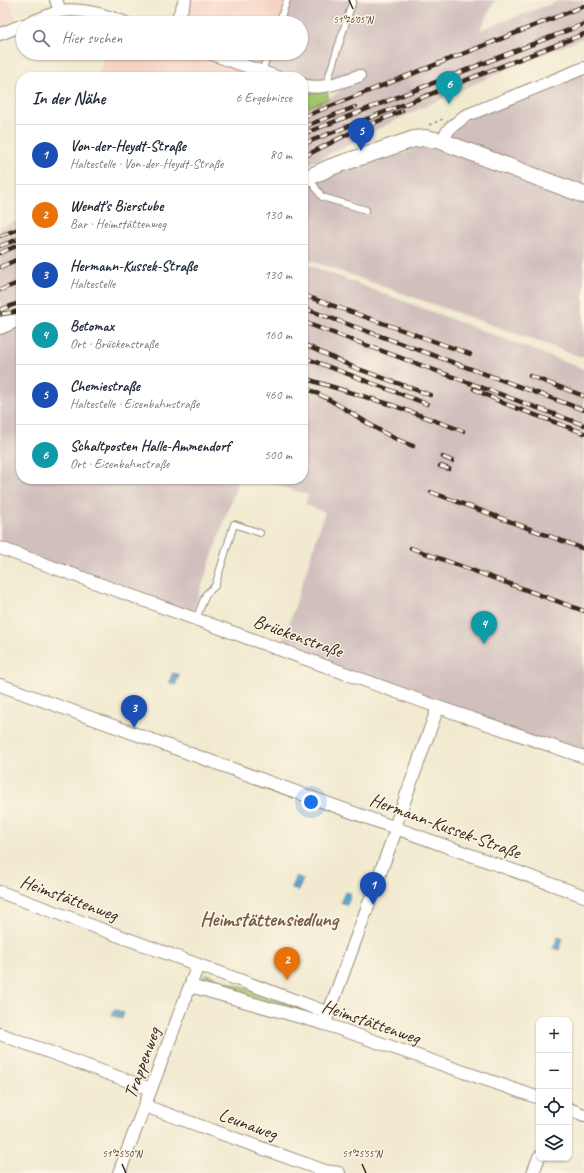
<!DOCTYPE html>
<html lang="de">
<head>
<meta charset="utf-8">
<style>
	body { margin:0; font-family:Caveat,sans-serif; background:#f2f2f3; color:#1f2937 }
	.controls { position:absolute; right:12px; bottom:12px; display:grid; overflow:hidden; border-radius:8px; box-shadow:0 1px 3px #0004 }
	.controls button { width:36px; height:36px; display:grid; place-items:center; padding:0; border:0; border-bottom:1px solid #e0e1e3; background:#fff; color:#1f2937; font:20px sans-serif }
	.you { position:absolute; left:311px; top:802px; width:14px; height:14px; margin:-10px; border:3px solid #fff; border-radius:50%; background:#1a73e8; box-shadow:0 0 0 6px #1a73e833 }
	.badge { display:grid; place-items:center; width:26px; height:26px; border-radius:50%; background:#1f6fb2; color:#fff; font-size:13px; font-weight:700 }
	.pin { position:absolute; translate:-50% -33px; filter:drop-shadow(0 1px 2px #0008) }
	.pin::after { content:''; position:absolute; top:21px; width:14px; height:12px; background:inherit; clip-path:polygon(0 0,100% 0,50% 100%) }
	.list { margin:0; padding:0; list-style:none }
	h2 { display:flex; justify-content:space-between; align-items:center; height:52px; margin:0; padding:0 16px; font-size:17px }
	h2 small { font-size:13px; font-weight:400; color:#747a83 }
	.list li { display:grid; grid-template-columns:26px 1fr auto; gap:12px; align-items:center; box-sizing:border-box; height:60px; padding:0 16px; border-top:1px solid #e0e1e3 }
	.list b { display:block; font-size:15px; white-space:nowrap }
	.list p { margin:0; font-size:13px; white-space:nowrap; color:#747a83 }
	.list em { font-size:13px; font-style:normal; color:#747a83 }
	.icon { flex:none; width:22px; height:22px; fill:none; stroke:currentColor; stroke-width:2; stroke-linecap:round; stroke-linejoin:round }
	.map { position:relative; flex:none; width:584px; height:1173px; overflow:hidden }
	.search { position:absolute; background:#fff; box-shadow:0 1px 3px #0004; left:16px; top:16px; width:292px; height:44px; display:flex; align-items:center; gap:10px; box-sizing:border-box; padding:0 14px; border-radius:22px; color:#747a83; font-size:15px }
	.panel { position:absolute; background:#fff; box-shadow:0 1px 3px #0004; left:16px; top:72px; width:292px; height:412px; border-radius:16px }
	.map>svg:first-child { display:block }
	.built { fill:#f6d2c3 }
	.industrial { fill:#d1bfbd }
	.green { fill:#a0c26b; stroke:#6e7644 }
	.water { fill:#5aa7d3; stroke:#4a6878 }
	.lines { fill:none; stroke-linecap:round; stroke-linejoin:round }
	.lane-casing { stroke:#968a77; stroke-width:8 }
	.street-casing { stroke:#968a77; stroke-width:14 }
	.secondary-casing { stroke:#968a77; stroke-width:18 }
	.path { stroke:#968a77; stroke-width:1.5; stroke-dasharray:3 3; stroke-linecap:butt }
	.lane { stroke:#fff; stroke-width:6 }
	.street { stroke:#fff; stroke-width:12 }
	.secondary { stroke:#fff; stroke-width:16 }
	.rail-casing { stroke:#3b2a1e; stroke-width:4.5 }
	.rail { stroke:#fcf5e5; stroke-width:3; stroke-dasharray:9; stroke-linecap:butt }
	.ticks { fill:none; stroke:#3b2a1e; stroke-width:1.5 }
	.labels { text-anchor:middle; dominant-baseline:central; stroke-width:3; stroke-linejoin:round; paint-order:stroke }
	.street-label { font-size:19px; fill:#3b2a1e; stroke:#fcf5e5 }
	.neighbourhood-label { font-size:20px; font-weight:bold; fill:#765c46; stroke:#fcf5e5 }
	.ticks-label { font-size:10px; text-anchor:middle; fill:#3b2a1e; stroke:#fcf5e5; stroke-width:3; stroke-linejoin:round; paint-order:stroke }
</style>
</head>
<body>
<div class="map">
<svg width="584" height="1173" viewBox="0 0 584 1173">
	<rect width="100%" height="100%" fill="#fcf5e5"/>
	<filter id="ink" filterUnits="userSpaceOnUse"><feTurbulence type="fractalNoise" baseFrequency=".025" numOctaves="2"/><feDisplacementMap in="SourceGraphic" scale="8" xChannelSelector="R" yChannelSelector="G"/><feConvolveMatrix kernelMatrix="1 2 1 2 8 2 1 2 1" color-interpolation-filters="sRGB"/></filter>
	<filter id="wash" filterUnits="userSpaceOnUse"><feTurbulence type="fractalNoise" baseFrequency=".012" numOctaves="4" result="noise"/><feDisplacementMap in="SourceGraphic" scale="16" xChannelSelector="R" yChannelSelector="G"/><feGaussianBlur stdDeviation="0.9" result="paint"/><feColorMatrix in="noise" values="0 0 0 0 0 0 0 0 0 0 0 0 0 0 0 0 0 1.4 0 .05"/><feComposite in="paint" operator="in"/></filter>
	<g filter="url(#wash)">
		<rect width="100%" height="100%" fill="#f1ead0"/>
		<path class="built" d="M0,0H9L17,20L0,27Z
			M185,0H287L279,23H176Z
			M104,53H196L261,77H98Z
			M209,53H268L262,72Z"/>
		<path class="industrial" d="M287,0H495L480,30L562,0H584V38L507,69L398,119L303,167V109L329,99L358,76L303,85V77H277L262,72L268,53H301V23H279Z
			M584,68V358L303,258V189L333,171L407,153L503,100Z
			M21,219V302L0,310V227Z
			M303,263L584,369V757L281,649L325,512L305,505L308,495L259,479H303Z
			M21,317V479H239L191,617L0,546V326Z"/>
		<path class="green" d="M327,91L329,99L303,109V92L310,93Z
			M207,974L318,1015L316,1016L203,984V978Z"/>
		<path class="water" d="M173,673L179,675L175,685L169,682Z
			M296,876L303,879L298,891L291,888Z
			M345,892L351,894L347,905L341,902Z
			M558,937L563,939L559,950L553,948Z
			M114,1009L124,1013L122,1019L112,1015Z"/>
	</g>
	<g filter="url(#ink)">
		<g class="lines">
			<g class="lane-casing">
				<path id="lane" d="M279,23L287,0
					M262,72L268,53
					M326,85L353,0
					M309,178L322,197L366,210
					M196,619L206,594L215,586L234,524L260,533"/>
			</g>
			<g class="street-casing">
				<path id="street" d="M56,0L60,11C83,8 105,15 126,23
					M29,23L60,11
					M176,23L185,0
					M0,34L23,25
					M209,53L277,77
					M303,85C321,91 342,81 359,76
					M441,141L450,128L465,116L584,68
					M0,548L438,707L584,757
					M0,685L584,896
					M395,827L438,707
					M0,892L329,1013
					M190,986L325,1024L539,1098
					M326,1020L397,827
					M0,1034L150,1089
					M145,1106L325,1171L339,1173
					M569,1109L584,1115
					M119,1173L198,965
					M533,1173L539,1157"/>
			</g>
			<g class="secondary-casing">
				<path id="secondary" d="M303,180L331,167L414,139L426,138L441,141L584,195
					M0,326L21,317"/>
			</g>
			<path class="path" d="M429,125L443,119"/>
			<use href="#lane" class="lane"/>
			<use href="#street" class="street"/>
			<use href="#secondary" class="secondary"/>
			<g class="rail-casing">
				<path id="rail" d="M303,117L584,6
					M303,127L355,107
					M303,134L584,24
					M303,144L584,34
					M303,157L350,133L402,111
					M0,236L21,228
					M0,246L21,238
					M0,253L21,244
					M0,267L21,258
					M0,290L21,282
					M303,295L470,354
					M303,308L584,410
					M0,310L21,302
					M2,314L21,311
					M303,322L584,425
					M303,344L353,367L430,395
					M303,357L427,404
					M530,376L584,396
					M303,378L392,405L463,431
					M303,387C342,402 373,432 413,446
					M474,389L503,403L584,433
					M443,457L452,461
					M440,466L449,469
					M431,492L584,549
					M411,548L584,611"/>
			</g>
			<use href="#rail" class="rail"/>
		</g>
	</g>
	<path class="ticks" d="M349,0L353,9M122,1164L126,1173M362,1164L366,1173"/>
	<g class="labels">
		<g class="street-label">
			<text transform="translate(298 636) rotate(20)">Brückenstraße</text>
			<text transform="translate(445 826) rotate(20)">Hermann-Kussek-Straße</text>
			<text transform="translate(69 898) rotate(20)">Heimstättenweg</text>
			<text transform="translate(371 1022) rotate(19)">Heimstättenweg</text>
			<text transform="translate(142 1063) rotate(-70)">Trappenweg</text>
			<text transform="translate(248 1124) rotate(20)">Leunaweg</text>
		</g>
		<g class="neighbourhood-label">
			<text x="269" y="919">Heimstättensiedlung</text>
		</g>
	</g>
	<g class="ticks-label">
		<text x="353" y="23">51°26'05"N</text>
		<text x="122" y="1157">51°25'50"N</text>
		<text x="362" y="1157">51°25'55"N</text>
	</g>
</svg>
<div class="controls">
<button>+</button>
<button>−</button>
<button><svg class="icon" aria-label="locate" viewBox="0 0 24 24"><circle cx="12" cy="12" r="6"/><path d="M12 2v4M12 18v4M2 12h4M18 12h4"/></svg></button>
<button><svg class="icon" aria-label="layers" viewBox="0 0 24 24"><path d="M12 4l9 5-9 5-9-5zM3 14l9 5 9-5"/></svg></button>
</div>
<div class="you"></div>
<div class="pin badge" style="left:373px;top:905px;background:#1a4fb4">1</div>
<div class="pin badge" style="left:287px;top:980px;background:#e8710a">2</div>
<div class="pin badge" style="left:134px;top:728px;background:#1a4fb4">3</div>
<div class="pin badge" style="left:484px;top:644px;background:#0f9aa8">4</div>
<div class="pin badge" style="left:361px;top:151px;background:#1a4fb4">5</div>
<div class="pin badge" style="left:449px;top:104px;background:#0f9aa8">6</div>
<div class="search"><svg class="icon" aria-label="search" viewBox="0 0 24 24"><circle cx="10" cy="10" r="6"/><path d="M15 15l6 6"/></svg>Hier suchen</div>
<section class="panel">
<h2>In der Nähe<small>6 Ergebnisse</small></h2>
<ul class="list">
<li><span class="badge" style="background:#1a4fb4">1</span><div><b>Von-der-Heydt-Straße</b><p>Haltestelle · Von-der-Heydt-Straße</p></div><em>80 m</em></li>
<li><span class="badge" style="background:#e8710a">2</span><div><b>Wendt's Bierstube</b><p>Bar · Heimstättenweg</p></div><em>130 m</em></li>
<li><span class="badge" style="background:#1a4fb4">3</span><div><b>Hermann-Kussek-Straße</b><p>Haltestelle</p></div><em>130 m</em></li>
<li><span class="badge" style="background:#0f9aa8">4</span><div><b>Betomax</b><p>Ort · Brückenstraße</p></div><em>160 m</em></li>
<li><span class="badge" style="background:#1a4fb4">5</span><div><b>Chemiestraße</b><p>Haltestelle · Eisenbahnstraße</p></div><em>460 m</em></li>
<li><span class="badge" style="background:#0f9aa8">6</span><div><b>Schaltposten Halle-Ammendorf</b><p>Ort · Eisenbahnstraße</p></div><em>500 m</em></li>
</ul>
</section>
</div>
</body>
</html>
